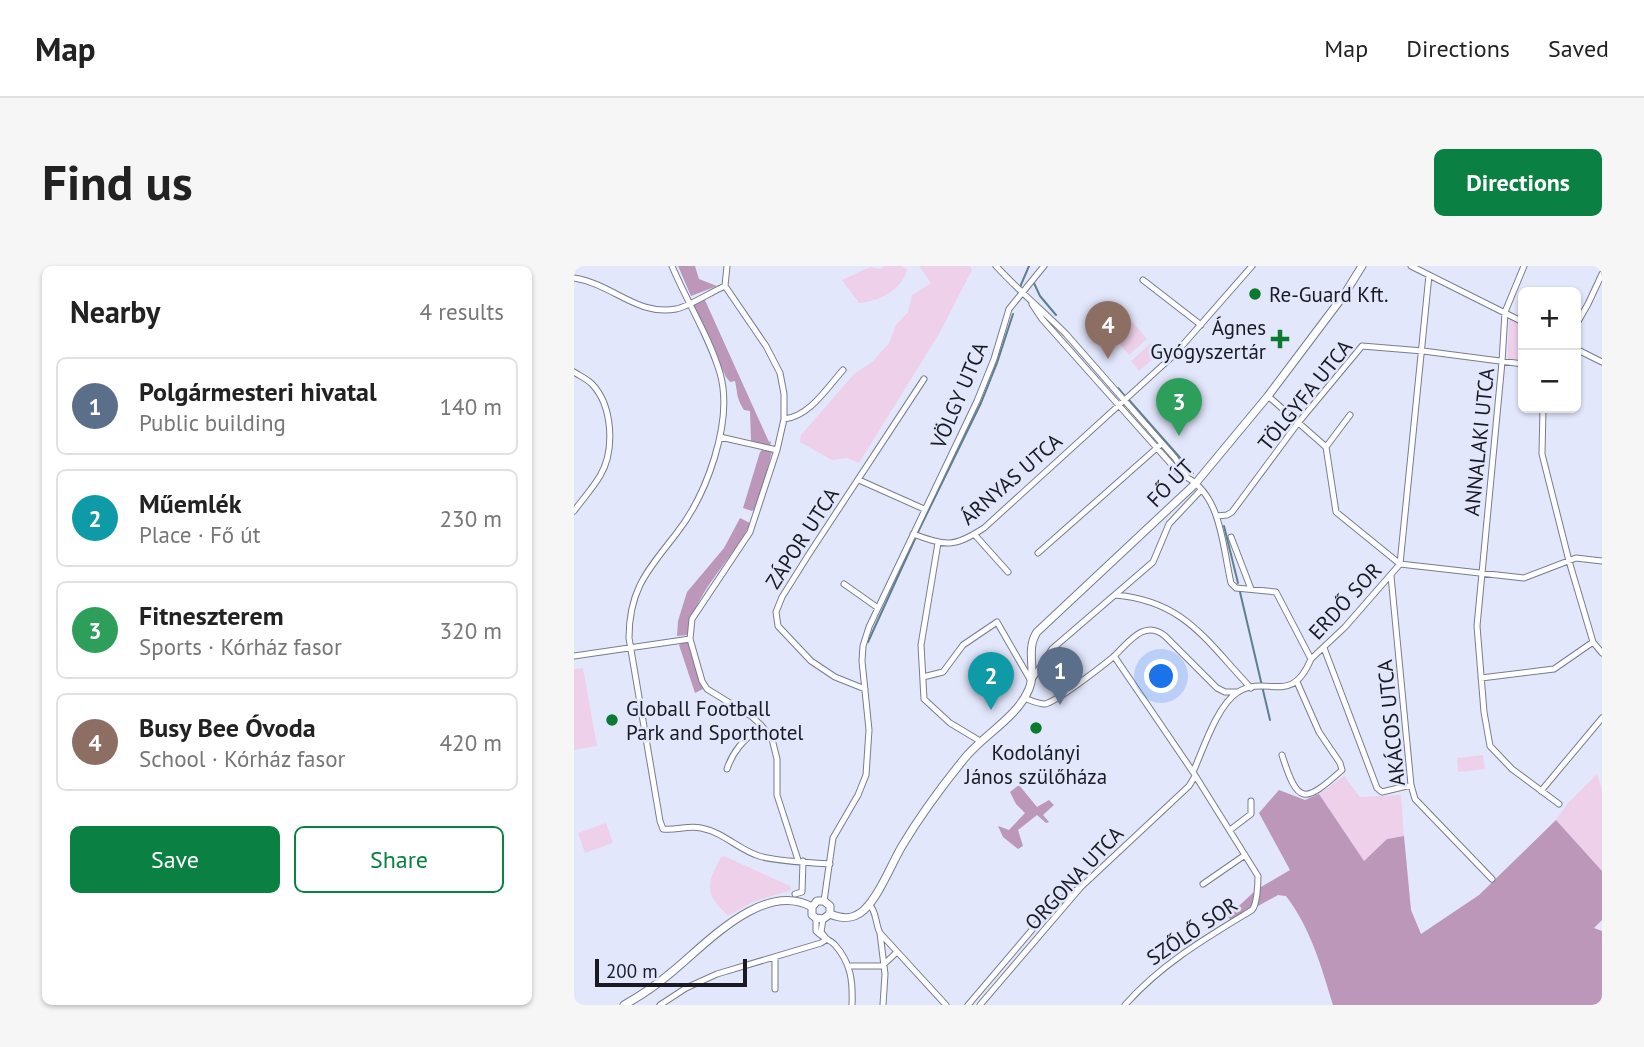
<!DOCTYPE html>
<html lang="en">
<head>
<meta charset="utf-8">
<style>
	body { margin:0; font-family:"PT Sans",sans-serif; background:#f6f6f6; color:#222 }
	.controls { position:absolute; right:21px; top:21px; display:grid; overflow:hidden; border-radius:10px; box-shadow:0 2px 5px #0004 }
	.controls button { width:63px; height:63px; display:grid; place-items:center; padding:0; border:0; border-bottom:2px solid #e0e0e0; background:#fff; color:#222; font:35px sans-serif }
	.scale { position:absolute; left:21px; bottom:18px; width:152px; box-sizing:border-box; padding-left:7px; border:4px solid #191a22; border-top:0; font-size:19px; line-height:24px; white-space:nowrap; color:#191a22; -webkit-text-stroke:5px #e3e7fc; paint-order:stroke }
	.you { position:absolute; left:588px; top:411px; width:24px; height:24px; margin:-18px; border:5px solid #fff; border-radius:50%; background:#1a73e8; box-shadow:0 0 0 10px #1a73e833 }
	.badge { display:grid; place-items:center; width:46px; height:46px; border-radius:50%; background:#0b8043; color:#fff; font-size:23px; font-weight:700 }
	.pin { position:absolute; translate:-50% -58px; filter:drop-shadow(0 2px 4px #0008) }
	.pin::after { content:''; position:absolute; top:37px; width:24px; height:21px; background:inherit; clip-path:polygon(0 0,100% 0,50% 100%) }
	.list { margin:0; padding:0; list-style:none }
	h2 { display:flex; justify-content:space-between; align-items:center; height:91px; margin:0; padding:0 28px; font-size:30px }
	h2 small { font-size:23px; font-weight:400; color:#767676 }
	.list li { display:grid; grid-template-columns:46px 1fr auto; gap:21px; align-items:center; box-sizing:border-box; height:98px; margin:0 14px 14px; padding:0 14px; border:2px solid #e0e0e0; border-radius:10px }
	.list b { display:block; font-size:26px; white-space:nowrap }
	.list p { margin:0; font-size:23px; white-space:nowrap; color:#767676 }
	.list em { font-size:23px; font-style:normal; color:#767676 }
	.actions { display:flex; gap:14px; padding:21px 28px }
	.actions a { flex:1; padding:16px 0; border:2px solid #0b8043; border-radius:10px; text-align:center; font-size:24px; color:#0b8043 }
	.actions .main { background:#0b8043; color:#fff }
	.map { position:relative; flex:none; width:1028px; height:739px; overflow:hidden; border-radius:10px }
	header { display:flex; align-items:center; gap:42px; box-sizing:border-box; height:98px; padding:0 35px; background:#fff; border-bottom:2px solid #e0e0e0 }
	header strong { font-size:33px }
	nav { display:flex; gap:38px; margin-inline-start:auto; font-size:24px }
	.intro { display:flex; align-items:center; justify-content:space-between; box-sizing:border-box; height:168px; padding:0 42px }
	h1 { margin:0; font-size:49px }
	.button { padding:18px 32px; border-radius:10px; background:#0b8043; color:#fff; font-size:24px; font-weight:700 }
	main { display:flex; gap:42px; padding:0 42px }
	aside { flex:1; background:#fff; border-radius:10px; box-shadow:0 2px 5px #0004 }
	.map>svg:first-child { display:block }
	.green { fill:#eed0eb }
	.forest { fill:#bc97b9 }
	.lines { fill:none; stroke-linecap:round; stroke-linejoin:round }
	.stream { stroke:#5c8092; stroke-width:2 }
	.minor-casing { stroke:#787c8e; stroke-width:7 }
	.secondary-casing { stroke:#787c8e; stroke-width:9 }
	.minor { stroke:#fff; stroke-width:5 }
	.secondary { stroke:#fff; stroke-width:7 }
	.poi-dot { fill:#0a7a30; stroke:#e3e7fc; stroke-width:2.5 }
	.labels { text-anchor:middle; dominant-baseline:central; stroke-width:5; stroke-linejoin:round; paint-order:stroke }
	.poi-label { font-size:21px; fill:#191a22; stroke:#e3e7fc; text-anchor:start }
	.street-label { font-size:21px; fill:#191a22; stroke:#e3e7fc }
</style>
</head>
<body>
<header>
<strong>Map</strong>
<nav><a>Map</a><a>Directions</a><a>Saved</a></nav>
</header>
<div class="intro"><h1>Find us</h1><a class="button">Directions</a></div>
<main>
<aside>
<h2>Nearby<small>4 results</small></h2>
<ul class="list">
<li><span class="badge" style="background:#5c6f8a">1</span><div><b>Polgármesteri hivatal</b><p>Public building</p></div><em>140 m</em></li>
<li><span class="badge" style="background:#0f9aa8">2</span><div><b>Műemlék</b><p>Place · Fő út</p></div><em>230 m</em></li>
<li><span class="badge" style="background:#2e9e5b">3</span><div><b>Fitneszterem</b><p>Sports · Kórház fasor</p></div><em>320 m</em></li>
<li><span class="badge" style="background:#8d6e63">4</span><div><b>Busy Bee Óvoda</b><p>School · Kórház fasor</p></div><em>420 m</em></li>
</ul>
<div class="actions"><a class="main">Save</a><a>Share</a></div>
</aside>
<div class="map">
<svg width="1028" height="739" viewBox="0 0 1028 739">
	<rect width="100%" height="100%" fill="#e3e7fc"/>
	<path class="green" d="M311,0H327L333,3C330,23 304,36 285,37L268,14L296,1L307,3Z
		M345,0H396L398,4L365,68L285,197L273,192L258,194L226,176L227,169L280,108L298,96L315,77L322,59L334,46L338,29L357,17Z
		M555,52L573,73L555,89L537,68Z
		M939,52L949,58V96L933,94L935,55Z
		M577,77L586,87L565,105L557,95Z
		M9,402L23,480L0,484V403Z
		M909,489L911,503L884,506L883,492Z
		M1023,508L1028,523V605L982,554L994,537Z
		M770,510L786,531L827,529L830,570L813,573L790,595L745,528Z
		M32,557L39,577L11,587L4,567Z
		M150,590L216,620L217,624L179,636L154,650C130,627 132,619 147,591Z"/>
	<path class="forest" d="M104,0H121L125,13L143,20L117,30Z
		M130,32L195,176L197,175L196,180L177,175L176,145L170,144C162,131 164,129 161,115L156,116L152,111L118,37Z
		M189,183L198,186L182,243L178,245L169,242L186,186Z
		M166,252L176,257L174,262C155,297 118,330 114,369L103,370L104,355L113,326L150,282Z
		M108,377H114L116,381L129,423L121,427L105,379Z
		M445,519L463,541L475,534L480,539L469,549L475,556L472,557L463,549L444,564L449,580L444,583L429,571L424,560L435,564L451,547L442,538L436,526Z
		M705,524L731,534L745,528L790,595L813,573L830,570L837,644L847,668L905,629L982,554L1028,605V654L1020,662L1028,665V739H759C747,700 737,663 712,630L704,629L657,655L654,650L682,624L716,604L685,547Z"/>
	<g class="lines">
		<path class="stream" d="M459,15L466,30L482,49
			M446,21L455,0
			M544,122L550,129
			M555,134L608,194
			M612,198L619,207
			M650,260L664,317
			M344,266L407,137L423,97L439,48
			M666,326L696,454
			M294,376L341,273"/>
		<g class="minor-casing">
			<path id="minor" d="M98,0C113,36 135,70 146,107C160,156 132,230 102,268C74,304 55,323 55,372L86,555L89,563C101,565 114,559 127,562C149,566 165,584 185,590C206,596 234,596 256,598
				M153,0L151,20L192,80L206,107L210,128V153L203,184L176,266L118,353L116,373L128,415L133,423L177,450L187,459L198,473L203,493V529L224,594
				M422,0C445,25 469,45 492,68L601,192L612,209
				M837,0L949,56
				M950,0L931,46L928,96L903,360L910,446L916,480L938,503L985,538
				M0,12C39,18 62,50 102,43C114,41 137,26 151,20
				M569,14L627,59
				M458,38L468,53L606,208C648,225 648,279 657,317L662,322L702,326L737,393C717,441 694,408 664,426C643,439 629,484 619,506
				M1002,59L1014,38L1028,8
				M1002,83L1028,96
				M0,106C6,110 13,113 18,118C39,140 41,185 26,210C18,223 8,234 0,245
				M694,130L752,181L762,246L826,298L950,312L1002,292L1028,295
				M969,142L968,188L995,295L1019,376L1028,387
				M210,153C235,151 253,122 269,104
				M146,171L203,184
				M752,181L776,149
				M285,214L350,243
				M643,250L653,249L658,246L724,157L788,80L849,85L949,98
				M339,268C373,280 379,282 410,262L600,89L678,0
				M400,268L434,306
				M657,271L677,323
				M364,277L347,379L350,433L376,457L406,475
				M464,287L585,180
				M826,298L855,9
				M817,310L837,519L841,533L918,613
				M270,318L304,342
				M541,329C611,335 632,375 677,422
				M750,382L803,522L808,526L837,519
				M0,390L116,373
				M540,390L619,506L684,610C684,618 683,639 678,644C632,672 587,698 551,739
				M737,393L771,361L826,298
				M349,411L369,406L389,379L423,356L457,415L478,383L579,296L595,258L627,224
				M907,412L980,403L1019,376
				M291,423L261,411L237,395L204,360L202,346L208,331L235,288L350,113
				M450,432C456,434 464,438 471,438C482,436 527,401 538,392C553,379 569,352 591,370L643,422L651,426H664
				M708,489C724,539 730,538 768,504L766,497L745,466L723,416
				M153,503C160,482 172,473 187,459
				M967,525L1028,452
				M656,564L677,548V535
				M629,618L671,589
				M221,628L228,626L229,595
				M250,635L259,572L284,529L292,509L295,464L288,395L289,380L295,361L403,135L420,93L435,43L470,0
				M295,638C303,646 301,657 306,667L372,739
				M242,652V665C247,671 255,673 261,679C277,697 279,715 278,739
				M249,653L247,666L251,671
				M306,667L311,708L309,739
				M275,700H308L323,686
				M201,723V691
				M86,739L112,722L143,708L247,677L253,673
				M394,739L480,638L507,621
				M406,739L507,621L615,520L621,510"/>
		</g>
		<g class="secondary-casing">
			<path id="secondary" d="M238,641L243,635H250L256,640V648
				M238,641V649L242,652L249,653L256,648
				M256,648C268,653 279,654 290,644C305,630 317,599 328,580C346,550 368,520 390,493C409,469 443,452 455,423C463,404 451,384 463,366L621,218L694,130L770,29L788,0
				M50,739C68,729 84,718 99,705C133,677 190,614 238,641"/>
		</g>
		<use href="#minor" class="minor"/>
		<use href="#secondary" class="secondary"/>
	</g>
	<g class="poi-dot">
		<circle cx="681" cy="28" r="7"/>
		<path d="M702.5 62.5h7v7h7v7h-7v7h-7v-7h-7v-7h7z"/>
		<circle cx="38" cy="454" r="7"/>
		<circle cx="462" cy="462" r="7"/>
	</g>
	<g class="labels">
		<g class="poi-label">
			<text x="695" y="28">Re-Guard Kft.</text>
			<text x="692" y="61" text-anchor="end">Ágnes<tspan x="692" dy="24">Gyógyszertár</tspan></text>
			<text x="52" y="442">Globall Football<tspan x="52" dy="24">Park and Sporthotel</tspan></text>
			<text x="462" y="486" text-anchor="middle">Kodolányi<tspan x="462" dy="24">János szülőháza</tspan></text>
		</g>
		<g class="street-label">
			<text transform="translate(385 129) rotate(-67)">VÖLGY UTCA</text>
			<text transform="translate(731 129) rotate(-51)">TÖLGYFA UTCA</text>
			<text transform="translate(905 176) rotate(-84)">ANNALAKI UTCA</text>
			<text transform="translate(437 213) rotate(-41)">ÁRNYAS UTCA</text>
			<text transform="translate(596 217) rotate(-46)">FŐ ÚT</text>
			<text transform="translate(228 272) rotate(-57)">ZÁPOR UTCA</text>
			<text transform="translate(771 335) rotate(-47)">ERDŐ SOR</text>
			<text transform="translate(817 457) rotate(-96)">AKÁCOS UTCA</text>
			<text transform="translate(500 612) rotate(-47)">ORGONA UTCA</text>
			<text transform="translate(618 665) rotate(-34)">SZŐLŐ SOR</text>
		</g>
	</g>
</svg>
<div class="controls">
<button>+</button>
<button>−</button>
</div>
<div class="scale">200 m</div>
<div class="you"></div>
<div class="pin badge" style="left:486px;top:439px;background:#5c6f8a">1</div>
<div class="pin badge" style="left:417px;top:444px;background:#0f9aa8">2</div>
<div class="pin badge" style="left:605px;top:170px;background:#2e9e5b">3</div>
<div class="pin badge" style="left:534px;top:93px;background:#8d6e63">4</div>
</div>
</main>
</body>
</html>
